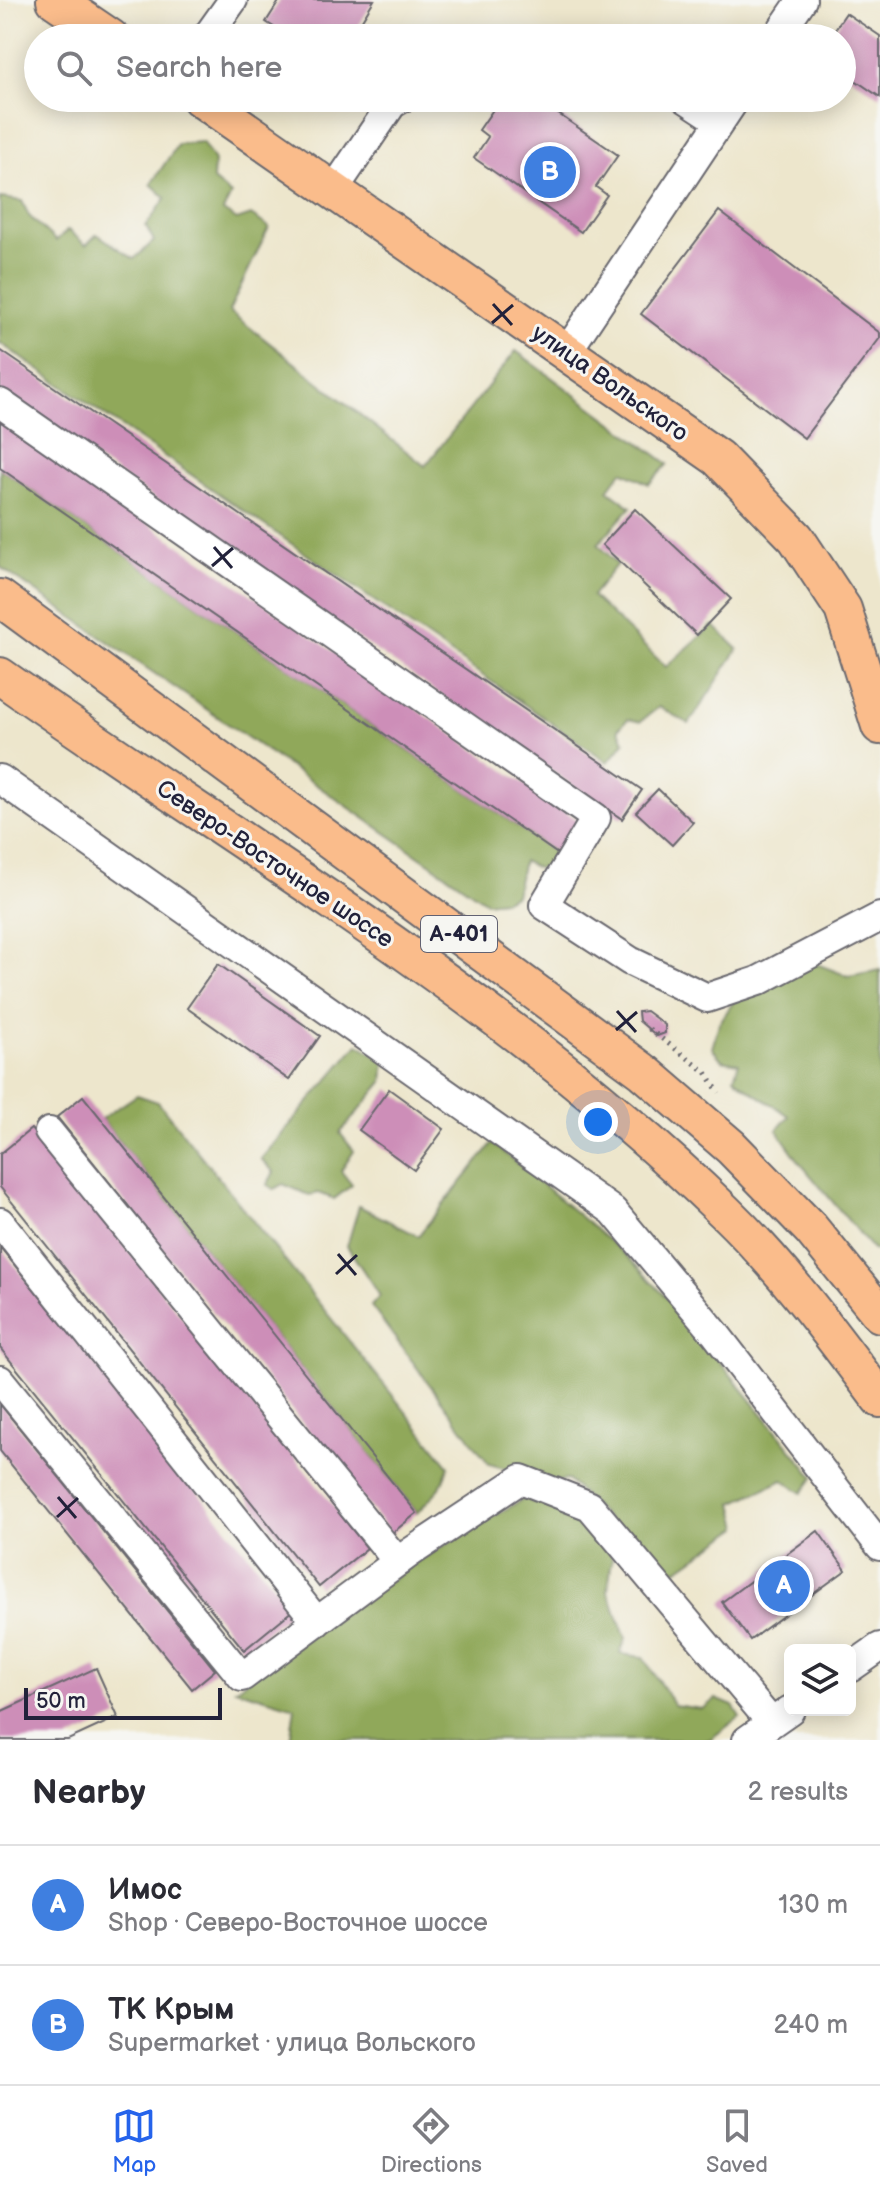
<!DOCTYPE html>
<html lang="en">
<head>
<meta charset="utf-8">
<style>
	body { margin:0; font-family:"Balsamiq Sans",sans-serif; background:#f7f7f7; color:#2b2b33 }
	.controls { position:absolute; right:24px; bottom:24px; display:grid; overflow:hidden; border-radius:12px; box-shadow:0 4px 20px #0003 }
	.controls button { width:72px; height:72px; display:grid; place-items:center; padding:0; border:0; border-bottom:2px solid #e1e1e2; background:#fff; color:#2b2b33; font:40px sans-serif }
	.scale { position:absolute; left:24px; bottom:20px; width:198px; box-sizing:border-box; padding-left:8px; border:4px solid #22223b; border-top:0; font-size:22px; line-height:28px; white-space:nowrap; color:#22223b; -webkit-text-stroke:6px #f6f6f2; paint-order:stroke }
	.you { position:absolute; left:598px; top:1122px; width:28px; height:28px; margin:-20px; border:6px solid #fff; border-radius:50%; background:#1a73e8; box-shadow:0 0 0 12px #1a73e833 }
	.badge { display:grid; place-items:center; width:52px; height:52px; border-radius:50%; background:#2563eb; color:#fff; font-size:26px; font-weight:700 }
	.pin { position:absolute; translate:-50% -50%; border:4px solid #fff; box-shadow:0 2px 8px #0006 }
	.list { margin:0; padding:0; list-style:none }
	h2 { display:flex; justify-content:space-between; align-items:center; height:104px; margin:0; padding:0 32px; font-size:34px }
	h2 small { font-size:26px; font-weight:400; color:#7c7c81 }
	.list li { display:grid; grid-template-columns:52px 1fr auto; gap:24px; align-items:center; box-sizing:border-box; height:120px; padding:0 32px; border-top:2px solid #e1e1e2 }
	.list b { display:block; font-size:30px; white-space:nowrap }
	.list p { margin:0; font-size:26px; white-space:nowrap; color:#7c7c81 }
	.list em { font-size:26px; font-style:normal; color:#7c7c81 }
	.icon { flex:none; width:44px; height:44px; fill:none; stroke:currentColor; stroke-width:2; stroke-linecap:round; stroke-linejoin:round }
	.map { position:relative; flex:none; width:880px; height:1740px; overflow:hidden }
	.search { position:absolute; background:#fff; box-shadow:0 4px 20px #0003; left:24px; right:24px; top:24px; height:88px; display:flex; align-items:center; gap:20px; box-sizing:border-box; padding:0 28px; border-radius:44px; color:#7c7c81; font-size:30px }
	.sheet { height:344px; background:#fff }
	nav { display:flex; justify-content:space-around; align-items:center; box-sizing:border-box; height:112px; border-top:2px solid #e1e1e2; background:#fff; font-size:22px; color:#7c7c81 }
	nav a { display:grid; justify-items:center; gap:4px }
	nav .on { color:#2563eb }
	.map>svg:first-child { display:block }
	.forest { fill:#90a85a; stroke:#59654a; stroke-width:2 }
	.building { fill:#cd8eb8 }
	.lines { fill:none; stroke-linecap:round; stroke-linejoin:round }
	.minor-casing { stroke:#69676e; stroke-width:32 }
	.major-casing { stroke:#69676e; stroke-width:40 }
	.path { stroke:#69676e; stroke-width:5; stroke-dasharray:2 6; stroke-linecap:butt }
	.minor { stroke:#fff; stroke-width:28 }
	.major { stroke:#fabc8b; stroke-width:36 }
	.ticks { fill:none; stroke:#22223b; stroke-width:3 }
	.labels { text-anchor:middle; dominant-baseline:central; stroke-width:6; stroke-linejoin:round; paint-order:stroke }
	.shield { fill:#f6f6f2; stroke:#626272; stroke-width:2 }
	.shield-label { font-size:22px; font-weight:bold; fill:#22223b }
	.street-label { font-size:24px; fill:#22223b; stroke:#f6f6f2 }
</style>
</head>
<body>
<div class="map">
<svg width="880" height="1740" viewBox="0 0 880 1740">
	<rect width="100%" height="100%" fill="#f6f6f2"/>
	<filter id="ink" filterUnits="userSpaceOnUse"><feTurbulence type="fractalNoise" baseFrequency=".0125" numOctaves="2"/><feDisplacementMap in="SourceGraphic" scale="16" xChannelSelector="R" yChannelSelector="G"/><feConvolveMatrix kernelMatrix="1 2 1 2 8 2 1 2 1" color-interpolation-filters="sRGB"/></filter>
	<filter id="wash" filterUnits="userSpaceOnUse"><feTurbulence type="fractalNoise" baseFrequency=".006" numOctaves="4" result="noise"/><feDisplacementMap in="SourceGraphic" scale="32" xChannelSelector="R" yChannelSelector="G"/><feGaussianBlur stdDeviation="1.8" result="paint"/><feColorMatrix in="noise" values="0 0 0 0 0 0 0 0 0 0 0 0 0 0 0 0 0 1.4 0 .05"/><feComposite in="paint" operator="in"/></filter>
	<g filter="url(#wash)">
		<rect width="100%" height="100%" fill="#ede6cc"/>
		<path class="forest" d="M202,142L214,161L213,180L231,195L223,211L237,220L251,215L269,227L229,311L425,466L516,351L668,464L649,484L622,471L608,490L631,507L598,544L617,564L592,596L666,667L713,625L738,649L689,724L659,707L640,722L628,719L618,729L625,742L608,762L0,343V198L22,201L29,216L56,241L68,230L86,245L97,234L134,259L154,241L146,226L166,198L151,184L178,144Z
			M0,468L562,857L554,868H537L523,861L515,895L504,900L486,902L0,567Z
			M814,963L848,976L880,970V1251L873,1250L801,1164L777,1130L789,1116C773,1103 747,1091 734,1077L739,1063L722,1060L712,1048L719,1024L737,996Z
			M358,1044L385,1061L383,1082L340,1133L354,1151L341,1171L352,1185L334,1199L319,1193L309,1195L283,1184L274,1189L267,1185L274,1172L261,1159Z
			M137,1095L158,1102L449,1466L440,1488L417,1513L101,1119Z
			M493,1143L627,1256L672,1303L814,1477L802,1493L783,1480L733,1503L739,1527L677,1570L650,1561L568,1480L553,1482L489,1464L371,1306L380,1296L347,1246L359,1206L418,1236Z
			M525,1498L536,1504L550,1499L602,1530L612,1558L608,1592L626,1638L620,1654L643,1657L674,1705L702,1709L716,1699L733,1706L740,1717L709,1740H290L295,1707L235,1689L416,1562Z"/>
		<g id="blocks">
			<path class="building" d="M280,0H374L351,38H291L266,22Z
				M846,13L880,36V97L842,71V38H829Z
				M501,98H535L618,155L596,187L607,195L581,232L474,158L488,137L479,130Z
				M719,211L880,333V338L804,438L641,314Z
				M0,350L642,790L622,819L0,393Z
				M0,421L584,825L562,857L0,468Z
				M635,509L731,599L697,635L602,545Z
				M658,789L693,822L672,845L636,812Z
				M218,964L320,1036L289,1080L187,1008Z
				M646,1011L665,1025V1033L657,1036L639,1021L638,1012Z
				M389,1089L444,1129L414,1170L359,1130Z
				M83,1096L417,1513L391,1534L57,1117Z
				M31,1129L367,1548L319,1587L0,1187V1154Z
				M0,1247L293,1610L244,1650L0,1348Z
				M0,1404L215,1670L192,1689L0,1451Z
				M818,1531L846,1570L750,1640L722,1602Z
				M96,1668L118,1717L68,1740H0V1712Z"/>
		</g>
	</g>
	<g filter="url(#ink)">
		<use href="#blocks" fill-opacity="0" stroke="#69676e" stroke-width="2"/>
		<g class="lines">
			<g class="minor-casing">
				<path id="minor" d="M206,38L233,0
					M776,38L802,0
					M685,98L720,121
					M333,191L392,104L402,98
					M566,353L736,98
					M0,403L596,818L544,905L630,961L707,998L758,981L880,917
					M0,779L613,1211L715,1333L880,1546
					M49,1132L398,1562
					M0,1222L317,1622
					M0,1380L242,1677L411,1552L521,1479L590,1506L771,1722
					M850,1668L880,1647
					M747,1740L790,1710"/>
			</g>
			<g class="major-casing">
				<path id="major" d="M55,0L111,38
					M200,98L718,458L796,538L843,609L880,726
					M0,598L644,1072L731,1147L811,1229L880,1314
					M0,676C246,849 509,1002 725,1212C783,1268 832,1335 880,1399"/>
			</g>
			<path class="path" d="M649,1029L706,1072L719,1093"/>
			<use href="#minor" class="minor"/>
			<use href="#major" class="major"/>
		</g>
	</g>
	<path class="ticks" d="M493,304L512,325M492,323L513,305M214,547L232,568M212,566L233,548M617,1011L636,1032M616,1030L637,1012M338,1254L356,1275M336,1274L357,1255M58,1497L76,1518M57,1517L78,1498"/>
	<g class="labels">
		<rect class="shield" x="421" y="916" width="76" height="36" rx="6"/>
		<g class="shield-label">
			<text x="459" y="934">А-401</text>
		</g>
		<g class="street-label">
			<text transform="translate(610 383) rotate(35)">улица Вольского</text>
			<text transform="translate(275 864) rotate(34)">Северо-Восточное шоссе</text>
		</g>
	</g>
</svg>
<div class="controls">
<button><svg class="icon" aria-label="layers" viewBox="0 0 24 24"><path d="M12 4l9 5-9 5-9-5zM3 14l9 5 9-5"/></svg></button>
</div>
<div class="scale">50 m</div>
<div class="you"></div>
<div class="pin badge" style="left:784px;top:1586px;background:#3f7fe0">A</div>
<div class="pin badge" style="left:550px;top:172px;background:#3f7fe0">B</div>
<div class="search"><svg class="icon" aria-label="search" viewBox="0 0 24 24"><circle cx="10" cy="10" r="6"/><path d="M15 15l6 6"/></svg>Search here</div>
</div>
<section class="sheet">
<h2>Nearby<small>2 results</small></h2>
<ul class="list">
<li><span class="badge" style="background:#3f7fe0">A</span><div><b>Имос</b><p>Shop · Северо-Восточное шоссе</p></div><em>130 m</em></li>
<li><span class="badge" style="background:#3f7fe0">B</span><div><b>ТК Крым</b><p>Supermarket · улица Вольского</p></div><em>240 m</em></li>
</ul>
</section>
<nav>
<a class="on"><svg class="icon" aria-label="map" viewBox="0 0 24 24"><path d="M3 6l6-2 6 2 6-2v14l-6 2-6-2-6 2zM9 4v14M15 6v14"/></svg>Map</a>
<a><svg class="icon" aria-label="directions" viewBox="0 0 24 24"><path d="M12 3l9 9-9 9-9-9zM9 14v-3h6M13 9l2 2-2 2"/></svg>Directions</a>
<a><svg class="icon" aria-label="saved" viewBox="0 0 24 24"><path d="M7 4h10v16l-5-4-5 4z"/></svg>Saved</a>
</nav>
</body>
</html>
